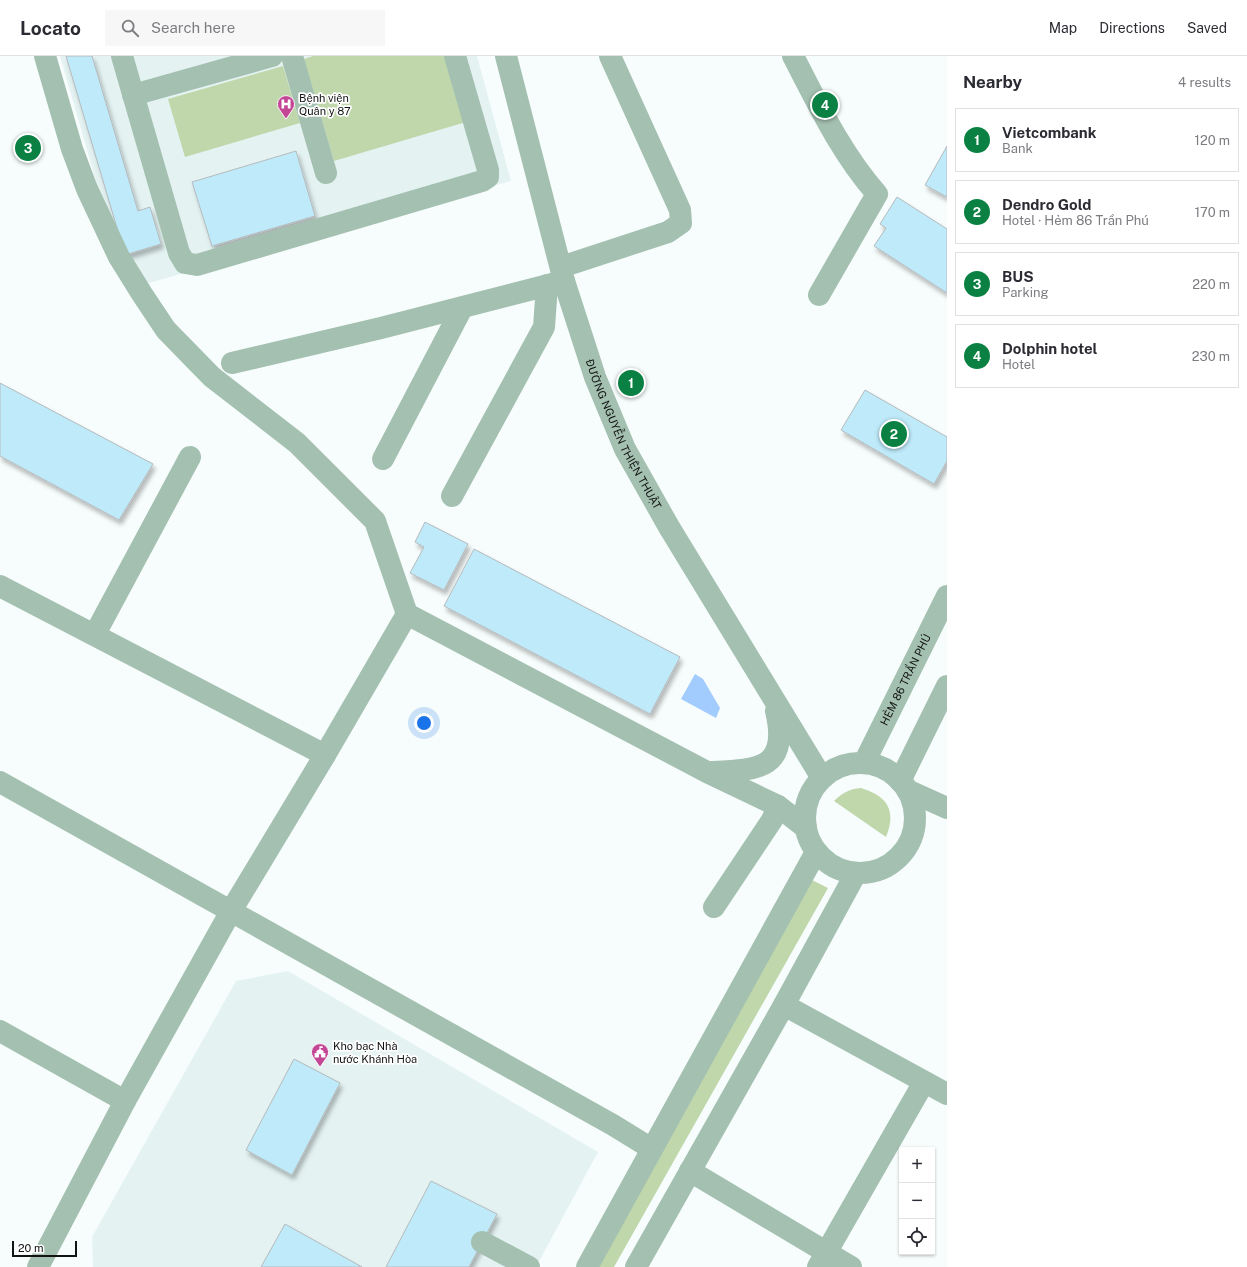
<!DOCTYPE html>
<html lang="en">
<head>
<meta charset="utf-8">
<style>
	body { margin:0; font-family:"Public Sans",sans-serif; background:#f7f7f7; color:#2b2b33 }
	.controls { position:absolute; right:12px; bottom:12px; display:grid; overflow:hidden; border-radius:0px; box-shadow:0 1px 3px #0004 }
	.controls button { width:36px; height:36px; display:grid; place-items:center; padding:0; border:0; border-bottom:1px solid #e1e1e2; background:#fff; color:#2b2b33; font:20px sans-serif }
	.scale { position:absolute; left:12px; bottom:10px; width:65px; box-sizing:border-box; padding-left:4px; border:2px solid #121313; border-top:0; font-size:11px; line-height:14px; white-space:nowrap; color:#121313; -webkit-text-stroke:3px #fff; paint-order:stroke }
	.you { position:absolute; left:424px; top:667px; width:14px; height:14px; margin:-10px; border:3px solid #fff; border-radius:50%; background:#1a73e8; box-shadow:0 0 0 6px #1a73e833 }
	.badge { display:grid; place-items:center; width:26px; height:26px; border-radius:50%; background:#0b8043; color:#fff; font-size:13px; font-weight:700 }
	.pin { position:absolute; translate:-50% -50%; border:2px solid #fff; box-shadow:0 1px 4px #0006 }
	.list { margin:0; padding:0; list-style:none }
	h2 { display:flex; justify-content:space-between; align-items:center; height:52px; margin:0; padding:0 16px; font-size:17px }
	h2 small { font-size:13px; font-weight:400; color:#7c7c81 }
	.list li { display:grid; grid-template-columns:26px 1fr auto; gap:12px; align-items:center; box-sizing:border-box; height:64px; margin:0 8px 8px; padding:0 8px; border:1px solid #e1e1e2; border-radius:0px }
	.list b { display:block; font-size:15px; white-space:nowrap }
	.list p { margin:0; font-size:13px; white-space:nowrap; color:#7c7c81 }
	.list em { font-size:13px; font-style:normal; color:#7c7c81 }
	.icon { flex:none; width:22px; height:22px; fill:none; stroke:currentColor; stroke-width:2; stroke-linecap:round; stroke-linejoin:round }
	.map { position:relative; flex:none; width:947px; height:1211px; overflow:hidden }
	header { display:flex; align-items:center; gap:24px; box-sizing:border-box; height:56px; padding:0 20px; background:#fff; border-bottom:1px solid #e1e1e2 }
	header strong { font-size:19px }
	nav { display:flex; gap:22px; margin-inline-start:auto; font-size:14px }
	.search { width:280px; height:36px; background:#f7f7f7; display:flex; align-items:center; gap:10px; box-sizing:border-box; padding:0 14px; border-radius:0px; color:#7c7c81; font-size:15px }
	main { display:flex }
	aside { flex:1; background:#fff }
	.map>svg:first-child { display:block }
	.built { fill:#e4f3f2 }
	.green { fill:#bfd7ab }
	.water { fill:#a2ccfe }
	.building { fill:#bfeafa; stroke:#b5babc; filter:url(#shadow) }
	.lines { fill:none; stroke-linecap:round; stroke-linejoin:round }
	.minor { stroke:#a4c0b1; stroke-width:22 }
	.labels { text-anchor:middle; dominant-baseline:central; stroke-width:3.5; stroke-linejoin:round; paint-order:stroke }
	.poi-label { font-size:11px; fill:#121313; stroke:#fff; text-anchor:start }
	.street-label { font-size:11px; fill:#121313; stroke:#fff }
</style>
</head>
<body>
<header>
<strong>Locato</strong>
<div class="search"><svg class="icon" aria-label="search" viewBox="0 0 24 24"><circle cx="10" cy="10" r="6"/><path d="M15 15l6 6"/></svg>Search here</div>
<nav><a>Map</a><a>Directions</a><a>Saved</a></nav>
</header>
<main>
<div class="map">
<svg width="947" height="1211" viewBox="0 0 947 1211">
	<defs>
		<filter id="shadow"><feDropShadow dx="2.5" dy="4.5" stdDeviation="2" flood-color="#0004"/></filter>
	</defs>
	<rect width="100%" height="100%" fill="#f7fdfc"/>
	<path class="built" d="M60,0H477L511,125L142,229L97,129Z
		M288,915L598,1096L536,1211H93L92,1181L236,925Z"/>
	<path class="green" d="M313,0H446L466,66L334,105L304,3Z
		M283,10L300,67L185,101L168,43Z
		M861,732C887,740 897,754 886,781L834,745C842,737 849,733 861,732Z
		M810,823L828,832L614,1211H595Z"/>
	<path class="water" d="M695,618L703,623L720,652L716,662L681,643Z"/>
	<path class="building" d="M66,0H92L138,155L150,151L161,188L125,199Z
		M947,90V141L925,129Z
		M296,95L315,160L212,190L192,126Z
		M897,141L947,173V237L874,190L886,172L880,168Z
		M0,327L153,408L119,464L0,400Z
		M865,334L947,381V405L934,428L841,374Z
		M425,466L468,488L444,534L410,517L424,491L415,486Z
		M474,493L680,601L650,658L444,550Z
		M294,1003L340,1027L292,1119L246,1094Z
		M431,1125L497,1158L469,1211H386Z
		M285,1168L362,1211H261Z"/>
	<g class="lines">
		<g class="minor">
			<path d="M45,0L72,93L87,133L119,201L142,238L166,274L212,321L297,387L375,465L407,558L707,716L778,750L806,772"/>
			<path d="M122,0L179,197L185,207L197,209L482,125L488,121V114L455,0"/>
			<path d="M292,0L326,117"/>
			<path id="s1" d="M506,0L564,225L595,321L625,393L669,471L822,722"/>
			<path d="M793,0C818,48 841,97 877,138L819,239"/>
			<path d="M133,39L272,0"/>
			<path d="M561,211L668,176L681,167L680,154L610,0"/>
			<path d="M232,307L381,272L564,225"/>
			<path d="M383,403L462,252"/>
			<path d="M452,440L544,271L547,229"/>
			<path d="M0,530L325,699L231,855L125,1045L38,1211"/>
			<path d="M95,578L190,401"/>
			<path d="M325,699L407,558"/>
			<path id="s2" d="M864,707L947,540"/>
			<circle cx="860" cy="762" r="55"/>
			<path d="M710,716C757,714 790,714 776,655"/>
			<path d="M900,725L947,630"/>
			<path d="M0,726L613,1069L652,1093"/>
			<path d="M907,734L947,752"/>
			<path d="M714,851L772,764L778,750"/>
			<path d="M784,949L947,1038"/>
			<path d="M0,975L125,1045"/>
			<path d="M690,1115L851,1211"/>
			<path d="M482,1186L529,1211"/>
			<path d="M587,1211L816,796"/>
			<path d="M636,1211L784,949L856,817"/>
			<path d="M818,1211L924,1026"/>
		</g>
	</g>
	<defs>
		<g id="hospital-pin" transform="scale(0.9)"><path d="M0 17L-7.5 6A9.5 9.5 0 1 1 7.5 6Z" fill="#c44796" stroke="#fff"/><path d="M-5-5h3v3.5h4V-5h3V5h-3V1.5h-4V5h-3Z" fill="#fff"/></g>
		<g id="civic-pin" transform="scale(0.9)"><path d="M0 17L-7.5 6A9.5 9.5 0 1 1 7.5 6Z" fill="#c44796" stroke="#fff"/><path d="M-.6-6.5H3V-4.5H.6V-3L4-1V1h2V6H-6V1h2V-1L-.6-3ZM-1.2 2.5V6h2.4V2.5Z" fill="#fff"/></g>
	</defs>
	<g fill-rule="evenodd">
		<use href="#hospital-pin" x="286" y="48"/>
		<use href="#civic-pin" x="320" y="996"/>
	</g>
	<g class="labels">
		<g class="poi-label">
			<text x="299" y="42">Bệnh viện<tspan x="299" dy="13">Quân y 87</tspan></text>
			<text x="333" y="990">Kho bạc Nhà<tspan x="333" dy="13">nước Khánh Hòa</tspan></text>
		</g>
		<g class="street-label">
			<text stroke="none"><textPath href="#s1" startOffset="397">ĐƯỜNG NGUYỄN THIỆN THUẬT</textPath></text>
			<text stroke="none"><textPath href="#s2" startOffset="93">HẺM 86 TRẦN PHÚ</textPath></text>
		</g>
	</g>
</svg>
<div class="controls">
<button>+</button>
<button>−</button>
<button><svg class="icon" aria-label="locate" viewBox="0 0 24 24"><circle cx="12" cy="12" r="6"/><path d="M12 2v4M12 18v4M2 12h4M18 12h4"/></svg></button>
</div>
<div class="scale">20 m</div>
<div class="you"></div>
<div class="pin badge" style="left:631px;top:327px">1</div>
<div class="pin badge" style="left:894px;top:378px">2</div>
<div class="pin badge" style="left:28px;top:92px">3</div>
<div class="pin badge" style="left:825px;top:49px">4</div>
</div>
<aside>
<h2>Nearby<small>4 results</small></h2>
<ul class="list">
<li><span class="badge">1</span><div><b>Vietcombank</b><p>Bank</p></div><em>120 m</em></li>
<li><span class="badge">2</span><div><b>Dendro Gold</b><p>Hotel · Hẻm 86 Trần Phú</p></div><em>170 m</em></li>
<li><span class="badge">3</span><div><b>BUS</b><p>Parking</p></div><em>220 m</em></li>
<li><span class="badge">4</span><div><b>Dolphin hotel</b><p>Hotel</p></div><em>230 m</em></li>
</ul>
</aside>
</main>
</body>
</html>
